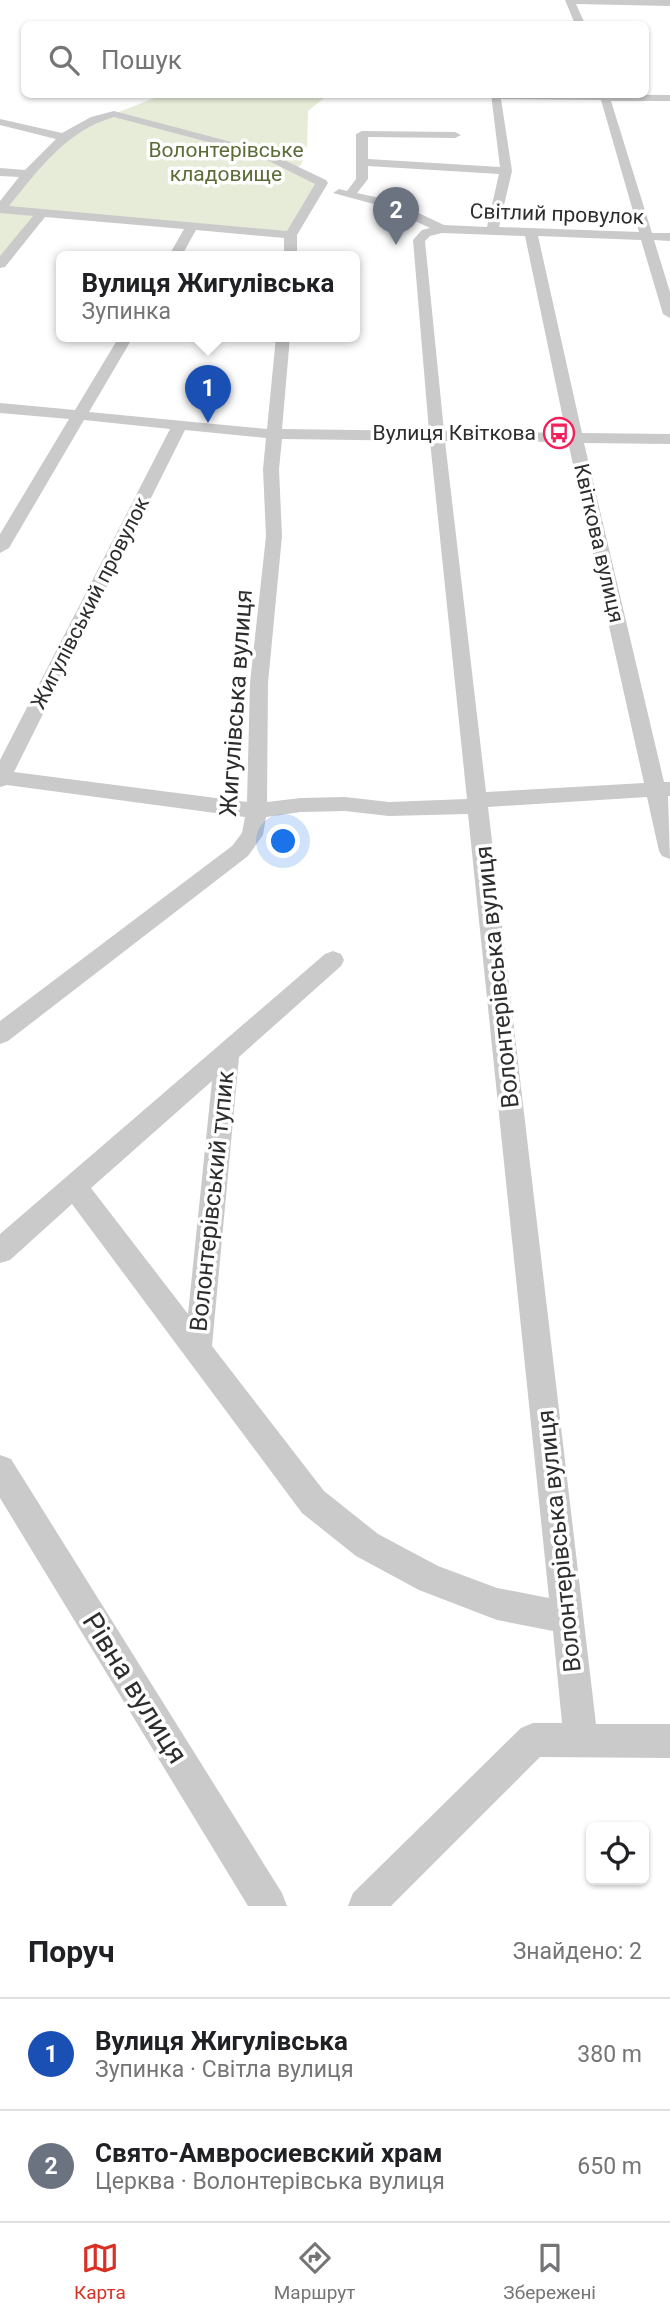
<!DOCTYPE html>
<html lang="uk">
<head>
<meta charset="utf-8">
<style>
	body { margin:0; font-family:Roboto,sans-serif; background:#f2f2f2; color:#202124 }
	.controls { position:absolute; right:21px; bottom:21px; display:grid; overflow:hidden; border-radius:10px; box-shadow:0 2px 5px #0004 }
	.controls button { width:63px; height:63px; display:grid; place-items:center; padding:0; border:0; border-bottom:2px solid #e0e0e0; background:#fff; color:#202124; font:35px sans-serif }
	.you { position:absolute; left:284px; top:842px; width:24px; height:24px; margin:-18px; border:5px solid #fff; border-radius:50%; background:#1a73e8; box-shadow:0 0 0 10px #1a73e833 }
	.badge { display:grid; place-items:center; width:46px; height:46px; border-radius:50%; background:#d93025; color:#fff; font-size:23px; font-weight:700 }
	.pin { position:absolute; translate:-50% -58px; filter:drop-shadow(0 2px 4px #0008) }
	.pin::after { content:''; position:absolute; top:37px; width:24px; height:21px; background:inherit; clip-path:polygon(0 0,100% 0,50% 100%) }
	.popup { position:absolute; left:56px; top:251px; width:304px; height:91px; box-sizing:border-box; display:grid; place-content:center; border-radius:10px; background:#fff; filter:drop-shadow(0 2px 5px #0005); font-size:23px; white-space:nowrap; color:#757577 }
	.popup b { font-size:26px; color:#202124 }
	.popup::after { content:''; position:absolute; left:50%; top:100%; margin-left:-14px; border:14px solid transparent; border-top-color:#fff }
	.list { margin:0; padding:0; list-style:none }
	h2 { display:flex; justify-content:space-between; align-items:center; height:91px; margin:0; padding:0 28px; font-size:30px }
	h2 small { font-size:23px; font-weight:400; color:#757577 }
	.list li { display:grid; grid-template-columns:46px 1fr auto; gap:21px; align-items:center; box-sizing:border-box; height:112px; padding:0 28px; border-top:2px solid #e0e0e0 }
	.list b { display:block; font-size:26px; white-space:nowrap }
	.list p { margin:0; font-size:23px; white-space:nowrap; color:#757577 }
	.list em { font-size:23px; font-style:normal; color:#757577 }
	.icon { flex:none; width:38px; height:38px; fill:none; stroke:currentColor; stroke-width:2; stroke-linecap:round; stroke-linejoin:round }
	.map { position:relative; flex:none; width:670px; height:1906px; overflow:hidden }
	.search { position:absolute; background:#fff; box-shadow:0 2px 5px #0004; left:21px; right:21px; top:21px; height:77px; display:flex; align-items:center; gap:18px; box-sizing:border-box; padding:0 24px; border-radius:10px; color:#757577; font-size:26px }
	.sheet { height:315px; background:#fff }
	nav { display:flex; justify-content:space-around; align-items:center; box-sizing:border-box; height:98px; border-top:2px solid #e0e0e0; background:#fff; font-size:19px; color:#757577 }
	nav a { display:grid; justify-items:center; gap:4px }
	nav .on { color:#d93025 }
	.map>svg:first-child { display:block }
	.green { fill:#e7ecd9 }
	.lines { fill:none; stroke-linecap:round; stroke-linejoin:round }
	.minor { fill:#cacaca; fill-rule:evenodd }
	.labels { text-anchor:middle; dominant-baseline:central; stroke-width:7; stroke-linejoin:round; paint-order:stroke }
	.far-park-label { font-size:21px; fill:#5b6c37; stroke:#fff }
	.far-street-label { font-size:21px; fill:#2d2d2d; stroke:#fff }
	.far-poi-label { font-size:21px; fill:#2d2d2d; stroke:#fff; text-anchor:end }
	.street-label { font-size:24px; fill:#2d2d2d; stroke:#fff }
	.near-street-label { font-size:28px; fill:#2d2d2d; stroke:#fff }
</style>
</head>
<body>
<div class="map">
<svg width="670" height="1906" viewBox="0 0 670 1906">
	<rect width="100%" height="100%" fill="#fff"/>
	<path class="green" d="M162,95H328L308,111L307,146L301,165L294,168L319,180L291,235L39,212L0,260V213L53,146L114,114Z"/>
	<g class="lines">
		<path class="minor" d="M565,0H670V6L576,4L585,24H575Z
			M491,94L670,95V101H611L652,233H670V241L654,240L670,292V318L663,314L641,240L538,236L582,433L670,434V444L584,443L664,782H670V796H668L670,859L662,856L659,851L647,797L488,807L596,1724H670V1758L540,1757L391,1906H348L353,1893L521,1728L533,1723H562L553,1631L497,1620L419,1590L356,1556L302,1513L72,1204L10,1260L0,1263V1234L325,954L333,951L341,954L344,960L341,966L239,1057L212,1346L324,1491L378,1534L438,1566L497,1588L549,1598L468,814L389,816L345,811L301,812L266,817L263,835L248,856L8,1041L0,1044V1021L232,846L242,833L245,817L7,785L0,787V760L170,429L84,420L9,548L0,553V534L69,419L0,413V403L75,410L119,337H133L89,412L267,429L276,337H290L282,429L429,431L413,240L422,230L430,228L385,207L333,193L339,189L347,191L356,179V134L362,131L455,132L461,135L455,138L368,137V159L500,167ZM501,99L601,100L639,232L499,227L512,171ZM368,166L499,174L487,227L444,225L393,201L357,193L368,179ZM442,233L525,236L566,433L444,431L425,241L430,236ZM185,430L266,438L263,469L266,536L250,683L247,802L14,772ZM282,439L430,441L467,799L389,802L345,797L301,798L267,802L268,683L282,536L279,469ZM445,441L568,442L644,783L486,792ZM212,1081L188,1314L91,1188Z
			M114,111L265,151L326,180L328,183L297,235V257H284V238L196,230L181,257H168L184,229L45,217L5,267L0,268V256L33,216L0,213V201L19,177L0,176V168L25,170L56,139L0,125V119L62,133L91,117ZM114,117L257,155L315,184L287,231L9,206C39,169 66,131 114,117Z
			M0,1455L11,1459L282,1893L287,1906H248L0,1498Z"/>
	</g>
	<defs>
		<g id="bus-ring" transform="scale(1.575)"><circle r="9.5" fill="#fff" stroke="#f2215c" stroke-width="1.5"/><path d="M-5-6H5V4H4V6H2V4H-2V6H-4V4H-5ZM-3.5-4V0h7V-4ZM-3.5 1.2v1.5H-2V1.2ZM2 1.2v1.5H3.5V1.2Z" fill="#f2215c"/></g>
	</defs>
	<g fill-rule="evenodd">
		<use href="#bus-ring" x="559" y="433"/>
	</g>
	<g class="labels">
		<g class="far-park-label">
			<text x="226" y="150">Волонтерівське<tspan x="226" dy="24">кладовище</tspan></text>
		</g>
		<g class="far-street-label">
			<text transform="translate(557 214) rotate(2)">Світлий провулок</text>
			<text transform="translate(599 543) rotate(77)">Квіткова вулиця</text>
			<text transform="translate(90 603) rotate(-63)">Жигулівський провулок</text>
		</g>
		<g class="far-poi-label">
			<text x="536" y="433">Вулиця Квіткова</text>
		</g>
		<g class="street-label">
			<text transform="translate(236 703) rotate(-86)">Жигулівська вулиця</text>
			<text transform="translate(497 977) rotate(-96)">Волонтерівська вулиця</text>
			<text transform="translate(212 1201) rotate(-84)">Волонтерівський тупик</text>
			<text transform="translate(559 1541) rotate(-96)">Волонтерівська вулиця</text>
		</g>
		<g class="near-street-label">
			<text transform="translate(135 1688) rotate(58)">Рівна вулиця</text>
		</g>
	</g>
</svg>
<div class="controls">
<button><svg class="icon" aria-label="locate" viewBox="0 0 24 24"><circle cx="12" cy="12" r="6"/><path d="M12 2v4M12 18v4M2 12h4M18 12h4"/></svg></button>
</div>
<div class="you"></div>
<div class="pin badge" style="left:208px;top:423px;background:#1a4fb4">1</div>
<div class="popup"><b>Вулиця Жигулівська</b>Зупинка</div>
<div class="pin badge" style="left:396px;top:245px;background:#6b7280">2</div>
<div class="search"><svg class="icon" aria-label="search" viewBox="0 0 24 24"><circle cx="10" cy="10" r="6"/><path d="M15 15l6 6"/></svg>Пошук</div>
</div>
<section class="sheet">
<h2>Поруч<small>Знайдено: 2</small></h2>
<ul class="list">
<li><span class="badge" style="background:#1a4fb4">1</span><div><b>Вулиця Жигулівська</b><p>Зупинка · Світла вулиця</p></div><em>380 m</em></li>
<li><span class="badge" style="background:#6b7280">2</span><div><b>Свято-Амвросиевский храм</b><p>Церква · Волонтерівська вулиця</p></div><em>650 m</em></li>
</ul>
</section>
<nav>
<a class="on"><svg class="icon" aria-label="map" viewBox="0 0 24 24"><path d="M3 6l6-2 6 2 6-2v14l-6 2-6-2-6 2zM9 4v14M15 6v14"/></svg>Карта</a>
<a><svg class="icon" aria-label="directions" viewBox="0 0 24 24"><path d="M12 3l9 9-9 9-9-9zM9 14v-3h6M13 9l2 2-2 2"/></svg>Маршрут</a>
<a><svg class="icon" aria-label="saved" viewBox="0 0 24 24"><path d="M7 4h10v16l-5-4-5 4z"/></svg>Збережені</a>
</nav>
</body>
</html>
